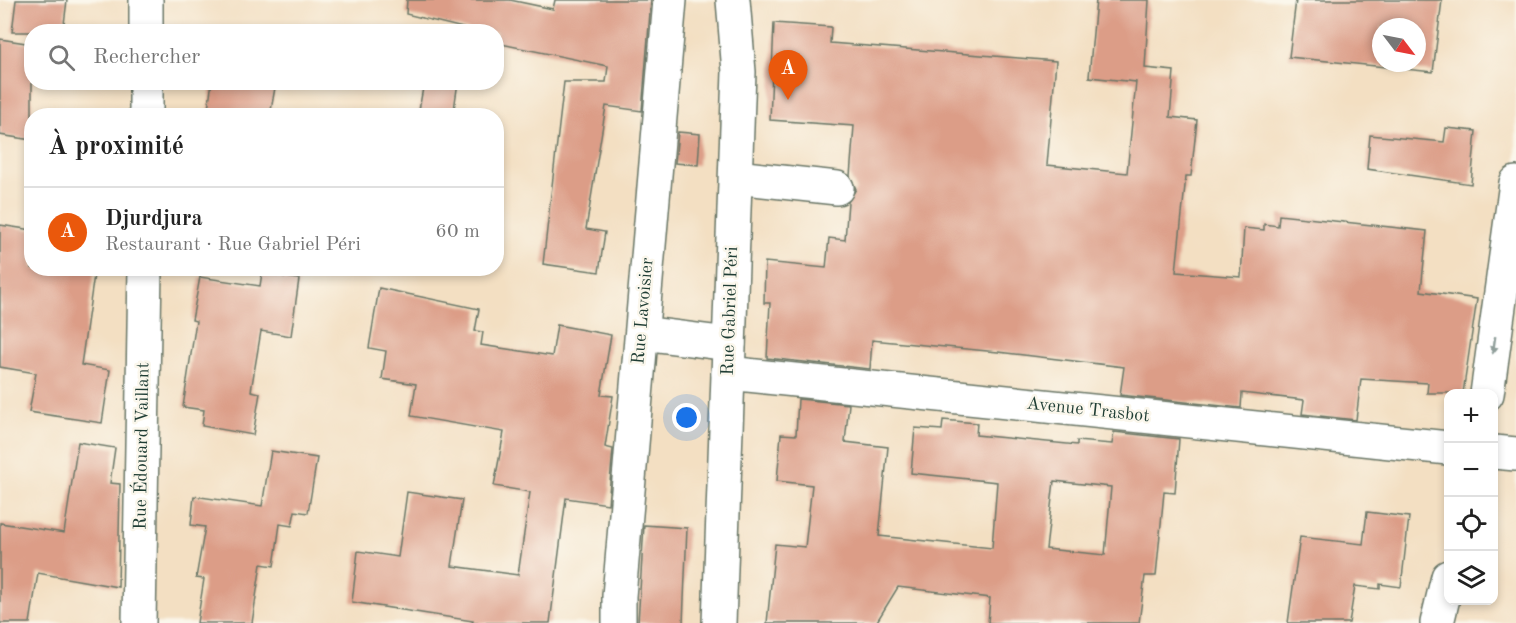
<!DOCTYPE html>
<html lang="fr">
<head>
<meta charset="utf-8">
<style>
	body { margin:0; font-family:"Old Standard TT",serif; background:#f6f6f6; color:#222 }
	.controls { position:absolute; right:18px; bottom:18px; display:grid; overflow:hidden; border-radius:12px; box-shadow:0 3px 9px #0003 }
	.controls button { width:54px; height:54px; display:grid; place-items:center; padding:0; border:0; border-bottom:2px solid #e0e0e0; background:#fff; color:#222; font:30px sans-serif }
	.compass { position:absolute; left:1372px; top:18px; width:54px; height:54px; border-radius:50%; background:#fff; box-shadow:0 3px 9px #0003; rotate:122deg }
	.you { position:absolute; left:687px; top:418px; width:21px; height:21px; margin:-15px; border:4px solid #fff; border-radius:50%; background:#1a73e8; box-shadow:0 0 0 9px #1a73e833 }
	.badge { display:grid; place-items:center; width:39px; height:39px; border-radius:50%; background:#ea580c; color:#fff; font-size:20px; font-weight:700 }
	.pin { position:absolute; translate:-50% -50px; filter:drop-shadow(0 2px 3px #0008) }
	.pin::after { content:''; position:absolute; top:32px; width:21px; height:18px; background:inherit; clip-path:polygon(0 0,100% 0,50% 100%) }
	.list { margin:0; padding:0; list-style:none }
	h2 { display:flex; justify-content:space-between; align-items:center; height:78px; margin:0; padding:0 24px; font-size:26px }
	h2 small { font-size:20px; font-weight:400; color:#767676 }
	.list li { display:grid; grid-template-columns:39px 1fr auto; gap:18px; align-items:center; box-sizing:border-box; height:90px; padding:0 24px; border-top:2px solid #e0e0e0 }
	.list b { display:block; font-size:22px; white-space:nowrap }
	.list p { margin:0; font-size:20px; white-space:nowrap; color:#767676 }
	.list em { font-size:20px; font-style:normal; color:#767676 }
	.icon { flex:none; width:33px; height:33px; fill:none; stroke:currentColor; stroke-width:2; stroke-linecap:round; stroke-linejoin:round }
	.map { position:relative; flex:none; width:1516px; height:623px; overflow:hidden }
	.search { position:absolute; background:#fff; box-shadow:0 3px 9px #0003; left:24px; top:24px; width:480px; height:66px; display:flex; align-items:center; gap:15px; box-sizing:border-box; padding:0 21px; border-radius:24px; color:#767676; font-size:22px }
	.panel { position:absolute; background:#fff; box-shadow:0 3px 9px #0003; left:24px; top:108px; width:480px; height:168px; border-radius:24px }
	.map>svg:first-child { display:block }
	.building { fill:#dc9d87; fill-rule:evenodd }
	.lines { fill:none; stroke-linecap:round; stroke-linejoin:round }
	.minor-casing { stroke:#697666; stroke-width:36 }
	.major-casing { stroke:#697666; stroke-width:36 }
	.minor { stroke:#fff; stroke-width:33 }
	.major { stroke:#fff; stroke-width:33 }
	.oneway { fill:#8f9e9a }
	.labels { text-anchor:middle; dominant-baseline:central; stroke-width:5; stroke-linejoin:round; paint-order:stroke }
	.street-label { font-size:18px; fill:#1f3d34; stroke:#fbf7ec }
</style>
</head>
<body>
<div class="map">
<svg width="1516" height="623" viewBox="0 0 1516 623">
	<rect width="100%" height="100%" fill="#fbf7ec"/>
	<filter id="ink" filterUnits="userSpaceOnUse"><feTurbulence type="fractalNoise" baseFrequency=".0167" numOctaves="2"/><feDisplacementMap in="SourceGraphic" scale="12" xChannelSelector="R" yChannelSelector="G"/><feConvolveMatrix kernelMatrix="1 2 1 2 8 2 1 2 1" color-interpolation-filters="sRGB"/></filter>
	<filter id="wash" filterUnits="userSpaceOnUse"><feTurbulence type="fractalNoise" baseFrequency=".008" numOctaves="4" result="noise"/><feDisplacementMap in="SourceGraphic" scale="24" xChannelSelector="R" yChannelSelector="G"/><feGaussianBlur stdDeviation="1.35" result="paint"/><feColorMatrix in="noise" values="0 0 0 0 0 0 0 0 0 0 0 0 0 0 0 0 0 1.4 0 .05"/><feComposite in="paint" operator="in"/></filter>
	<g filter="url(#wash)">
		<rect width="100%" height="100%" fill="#f3dfc2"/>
		<g id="blocks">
			<path class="building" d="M16,0H67L63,32H12Z
				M407,0H510L553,9L555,0H651L642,111L606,106L586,229L605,232L599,272L543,264L564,82H606L608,66L496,43V32H479L406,14Z
				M1096,0H1149L1145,68L1174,71L1170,117L1197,120L1191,176H1186L1176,272L1241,277L1244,228L1264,230V224L1278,226L1279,215L1427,231L1421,291L1477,299L1463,393H1427L1428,383L1361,379L1356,420L1302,414L1304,400L1242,393L1241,408L1120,395L1124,367L998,352L872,340L870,369L767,358L770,303H764L765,262L826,268L829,238L845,240L848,202L856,189L850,176L854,126L770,120L774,23L831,27L830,43L1056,61L1047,165L1127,173L1136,82L1089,77Z
				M1296,0H1442L1433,72L1289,57ZM1381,27H1417V63H1381Z
				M0,39L32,44V140L0,135Z
				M212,82H276L270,116H207Z
				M424,82H458L453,116H418Z
				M1446,128L1476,131L1471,184L1367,169L1370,135L1444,142Z
				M678,132L700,134L698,165L675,163Z
				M0,225L32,230V268H95L81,365L110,370L102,423L29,412L36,373L0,367Z
				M262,273L299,279L291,336L261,331L251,391L260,393L253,435L202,426L204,410L183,407L196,321L192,320L200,277L260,286Z
				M379,288L479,309L475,331L483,332L481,345L552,356L557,325L611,335L601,395L613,396L605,447L613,449L608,504L566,498L550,623H472L473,621L352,602L358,551L398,557L407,492L462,500L452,566L518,575L530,492L494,486L504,432L411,416L416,384L382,379L386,351L369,348Z
				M798,399L849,404L845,442L888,447L879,536L992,548L997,482L911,473L915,428L942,430L943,420L977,423L976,435L1077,445V441L1112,444L1114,432L1179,439L1175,493L1164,492L1156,576H1145L1139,623H988L990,598L898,587L876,623H767L775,544L805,547L812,485L777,481L781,434L796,435ZM1054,481L1111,487L1105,555L1046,549Z
				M78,442L115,448L110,483L120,484L118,587L38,573L30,623H0V523L64,533Z
				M271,451L317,458L308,513L295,511L292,526L280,524L274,566L261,564L252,623H197L204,579L196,578L205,527L191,525L194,496L262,506Z
				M1367,512L1409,517L1401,587L1380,584V589L1355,586L1349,623H1288L1300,537L1363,544Z
				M644,525L687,528L683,623H638Z"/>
		</g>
	</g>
	<g filter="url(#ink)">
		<use href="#blocks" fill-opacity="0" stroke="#697666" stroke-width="1.5"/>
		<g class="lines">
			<g class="minor-casing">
				<path id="minor" d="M146,32V0
					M146,116V82
					M736,177L837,188
					M642,333L729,344
					M728,373L1448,448
					M1487,394L1516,183
					M1494,452L1516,454
					M139,623L145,268
					M619,623V596L670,0
					M1437,623L1448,577"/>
			</g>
			<g class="major-casing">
				<path id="major" d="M719,623L739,72L733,0"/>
			</g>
			<use href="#minor" class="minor"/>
			<use href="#major" class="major"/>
		</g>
		<defs><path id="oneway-solid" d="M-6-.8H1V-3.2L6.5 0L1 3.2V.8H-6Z" transform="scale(1.5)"/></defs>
		<use class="oneway" href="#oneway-solid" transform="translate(1494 345) rotate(98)"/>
	</g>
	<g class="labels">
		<g class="street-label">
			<text transform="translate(643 311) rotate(-85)">Rue Lavoisier</text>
			<text transform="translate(730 311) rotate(-88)">Rue Gabriel Péri</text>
			<text transform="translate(1088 410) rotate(6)">Avenue Trasbot</text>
			<text transform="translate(142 446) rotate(-89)">Rue Édouard Vaillant</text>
		</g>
	</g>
</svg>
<div class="controls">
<button>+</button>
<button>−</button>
<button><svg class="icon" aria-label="locate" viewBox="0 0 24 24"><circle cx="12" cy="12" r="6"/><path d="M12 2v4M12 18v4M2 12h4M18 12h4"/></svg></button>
<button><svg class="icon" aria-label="layers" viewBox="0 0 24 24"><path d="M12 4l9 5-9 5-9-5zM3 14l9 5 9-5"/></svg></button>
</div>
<svg class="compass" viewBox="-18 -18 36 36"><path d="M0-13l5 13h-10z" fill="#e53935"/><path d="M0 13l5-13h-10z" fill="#767676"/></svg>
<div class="you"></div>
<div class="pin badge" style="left:788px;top:100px">A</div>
<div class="search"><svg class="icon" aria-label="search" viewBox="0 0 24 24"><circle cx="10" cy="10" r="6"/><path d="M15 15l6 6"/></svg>Rechercher</div>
<section class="panel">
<h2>À proximité<small></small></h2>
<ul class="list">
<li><span class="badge">A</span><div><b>Djurdjura</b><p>Restaurant · Rue Gabriel Péri</p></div><em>60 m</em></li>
</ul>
</section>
</div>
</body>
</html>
